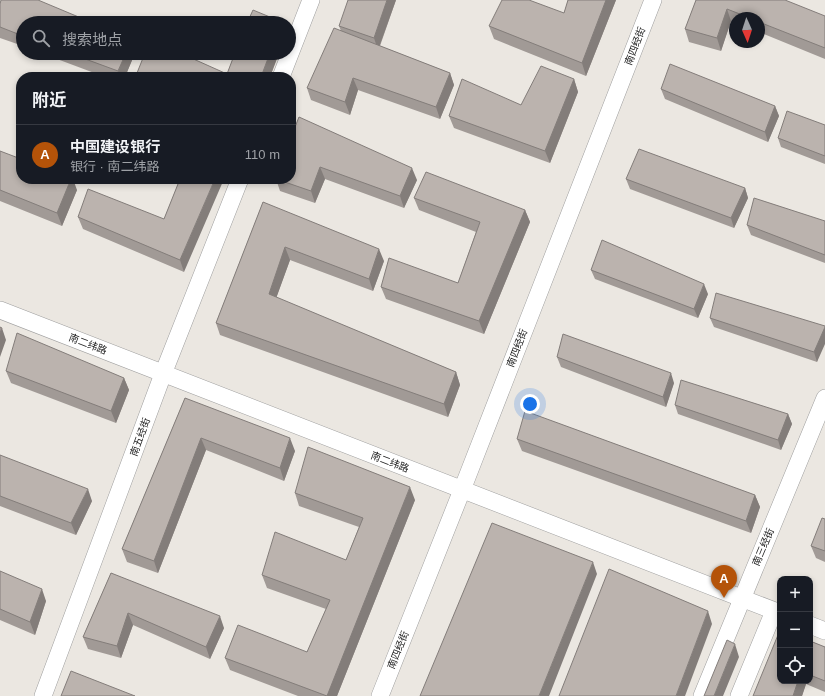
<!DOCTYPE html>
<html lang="zh">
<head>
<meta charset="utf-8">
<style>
	body { margin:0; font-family:Helvetica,"Noto Sans SC",sans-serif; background:#20242c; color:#f1f3f6 }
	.controls { position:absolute; right:12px; bottom:12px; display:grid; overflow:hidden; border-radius:8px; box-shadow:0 2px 6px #0003 }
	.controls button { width:36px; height:36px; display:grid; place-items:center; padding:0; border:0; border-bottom:1px solid #363941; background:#171b24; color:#f1f3f6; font:20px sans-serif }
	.compass { position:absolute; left:729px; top:12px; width:36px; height:36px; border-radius:50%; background:#171b24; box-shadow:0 2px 6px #0003; rotate:177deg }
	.you { position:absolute; left:530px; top:404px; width:14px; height:14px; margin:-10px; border:3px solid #fff; border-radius:50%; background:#1a73e8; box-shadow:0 0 0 6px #1a73e833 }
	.badge { display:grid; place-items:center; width:26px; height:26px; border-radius:50%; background:#b45309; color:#fff; font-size:13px; font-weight:700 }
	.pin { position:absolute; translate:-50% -33px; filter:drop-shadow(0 1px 2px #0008) }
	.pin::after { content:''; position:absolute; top:21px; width:14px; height:12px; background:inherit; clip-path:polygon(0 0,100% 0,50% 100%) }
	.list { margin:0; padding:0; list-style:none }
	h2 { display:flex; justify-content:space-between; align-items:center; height:52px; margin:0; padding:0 16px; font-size:17px }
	h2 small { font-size:13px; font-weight:400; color:#9ea1a6 }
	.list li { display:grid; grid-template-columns:26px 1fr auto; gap:12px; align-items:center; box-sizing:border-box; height:60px; padding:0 16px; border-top:1px solid #363941 }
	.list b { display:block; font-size:15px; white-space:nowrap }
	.list p { margin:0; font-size:13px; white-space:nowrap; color:#9ea1a6 }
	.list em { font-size:13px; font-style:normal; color:#9ea1a6 }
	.icon { flex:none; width:22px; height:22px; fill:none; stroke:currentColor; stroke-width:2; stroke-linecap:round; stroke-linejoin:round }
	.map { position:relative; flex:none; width:825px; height:696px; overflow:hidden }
	.search { position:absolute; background:#171b24; box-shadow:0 2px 6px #0003; left:16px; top:16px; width:280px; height:44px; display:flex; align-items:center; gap:10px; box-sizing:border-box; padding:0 14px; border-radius:22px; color:#9ea1a6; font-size:15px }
	.panel { position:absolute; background:#171b24; box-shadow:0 2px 6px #0003; left:16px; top:72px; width:280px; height:112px; border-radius:16px }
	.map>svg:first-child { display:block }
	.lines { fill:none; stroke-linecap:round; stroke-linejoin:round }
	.minor-casing { stroke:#9f9f9f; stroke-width:18 }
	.minor { stroke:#fff; stroke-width:17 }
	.wall { fill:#a19a96 }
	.shaded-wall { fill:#837d7a }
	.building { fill:#bbb3ae; stroke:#837d7a }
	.labels { text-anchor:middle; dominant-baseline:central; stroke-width:3; stroke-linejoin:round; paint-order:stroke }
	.street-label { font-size:10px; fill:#1b1b1b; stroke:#fff }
</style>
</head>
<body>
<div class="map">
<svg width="825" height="696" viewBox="0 0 825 696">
	<rect width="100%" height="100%" fill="#ebe7e1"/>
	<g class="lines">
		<g class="minor-casing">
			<path id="minor" d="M281,77L311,0
				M0,310L780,613
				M810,625L825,631
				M43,696L163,374L240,179
				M380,696L462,490L653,0
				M702,696L825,398
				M739,696L774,611"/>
		</g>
		<use href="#minor" class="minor"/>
	</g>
	<path class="wall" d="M396,0L380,46L450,73L454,85L440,119L358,90L350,115L311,100L307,88L341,31L339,26Z
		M568,0H616L586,76L494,39L489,26L564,13Z
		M696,0L825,16V59L759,32V18H735V22L731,21L721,51L689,42L685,29Z
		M0,4L23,23V46L0,38Z
		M41,53H135L125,77H105Z
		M235,53H279L270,77H138L137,73L227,74Z
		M574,79L578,92L550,163L454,128L449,116L521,105Z
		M661,89L775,106L779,116L768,142L665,99Z
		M825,125V164L781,147L778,138Z
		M291,137L417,180L404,208L325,179L315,203L280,191L276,179Z
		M0,151L77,190L62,226L0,201Z
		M180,179L184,272L83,229L78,217L164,219Z
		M626,179L745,188L748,198L734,228L630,189Z
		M414,198L525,210L530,222L484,334L386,299L381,287L458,283L476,232L419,210Z
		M263,202L384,261L373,291L290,260L276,298L456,372L460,385L448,417L220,335L216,323Z
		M825,221V263L751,235L747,225Z
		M591,270L708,294L698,318L595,279Z
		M710,318L825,326L817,362L714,327Z
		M557,357L674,383L666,407L561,367Z
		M6,371L124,378L129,390L116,423L11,383Z
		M185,398L295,451L284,481L206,450L158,573L127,562L122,549Z
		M675,405L788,414L792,424L781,450L678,414Z
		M517,439L755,495L760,507L751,533L522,451Z
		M0,455L92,501L76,535L0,506Z
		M295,493L415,500L337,696H298L230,670L225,658L307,652L326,609L267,588L262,575L346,560L359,527L299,506Z
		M825,519V562L816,558L811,546Z
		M0,571L46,601L35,635L0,620Z
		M111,573L224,628L210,659L133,625L121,658L88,649L83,637Z
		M810,641L825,647V692L806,684L802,696H753L780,681H810Z"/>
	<path class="shaded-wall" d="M387,0H396L378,50L374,38Z
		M606,0H616L586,76L582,63Z
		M727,9L731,21L721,51L717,38Z
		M126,53H135L125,77H120L118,71Z
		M270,53H279L270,77H261Z
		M450,73L454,85L440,119L436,107Z
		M353,78L358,90L350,115L345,102Z
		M574,79L578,92L550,163L545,151Z
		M775,106L779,116L768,142L765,132Z
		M320,167L325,179L315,203L311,191Z
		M412,168L417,180L404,208L400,196Z
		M71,179H73L77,190L62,226L57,213Z
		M215,179H224L184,272L180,260Z
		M745,188L748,198L734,228L731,218Z
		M525,210L530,222L484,334L479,321Z
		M285,247L290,260L273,307L269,294Z
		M379,249L384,261L373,291L369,279Z
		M704,284L708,294L698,318L694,309Z
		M825,327V344L817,362L814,352Z
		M2,328L6,340L0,357V333Z
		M456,372L460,385L448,417L444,404Z
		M671,373L674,383L666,407L663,397Z
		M124,378L129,390L116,423L111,411Z
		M788,414L792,424L781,450L778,440Z
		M201,438L206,450L158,573L154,561Z
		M290,438L295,451L284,481L280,468Z
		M410,487L415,500L337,696H327Z
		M88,489L92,501L76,535L71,523Z
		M755,495L760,507L751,533L746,521Z
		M593,562L597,574L549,696H539Z
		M42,589L46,601L35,635L30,622Z
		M708,611L712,624L685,696H676Z
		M128,613L133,625L121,658L117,646Z
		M220,616L224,628L210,659L206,647Z
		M735,644L739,657L723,696H714Z
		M798,681H805L806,684L802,696H793Z"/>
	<path class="building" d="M1,0H38L93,23H23V36L0,27V4Z
		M348,0H387L374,38L339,26Z
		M502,0H529L564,13L568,0H606L582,63L489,26Z
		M696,0H785L825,16V48L759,22V18H750L727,9L717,38L685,29Z
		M253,10L282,22V23H247Z
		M334,28L450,73L436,107L353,78L345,102L307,88Z
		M69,53H126L118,71Z
		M145,53H180L227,74L235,53H270L261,77H147L137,73Z
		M670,64L775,106L765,132L661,89Z
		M541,66L574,79L545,151L449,116L462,79L521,105Z
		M787,111L825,125V156L778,138Z
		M299,117L412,168L400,196L320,167L311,191L276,179H291V137Z
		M639,149L745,188L731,218L626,179Z
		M0,151L21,159V179H71L57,213L0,190Z
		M426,172L525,210L479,321L381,287L389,258L458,283L480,222L414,198Z
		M180,179H215L180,260L78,217L88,189L164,219Z
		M754,198L825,221V255L747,225Z
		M263,202L379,249L369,279L285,247L269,294L456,372L444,404L216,323Z
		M602,240L704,284L694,309L591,270Z
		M716,293L825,326V327L814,352L710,318Z
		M0,327L2,328L0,333Z
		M17,333L124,378L111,411L6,371Z
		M563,334L671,373L663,397L557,357Z
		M681,380L788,414L778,440L675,405Z
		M185,398L290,438L280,468L201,438L154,561L122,549Z
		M525,411L755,495L746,521L517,439Z
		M308,447L410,487L327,696L225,658L238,625L307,652L330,600L262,575L275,532L346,560L363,518L295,493Z
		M0,455L88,489L71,523L0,496Z
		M822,518L825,519V551L811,546Z
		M492,523L593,562L539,696H420Z
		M609,569L708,611L676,696H559Z
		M0,571L42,589L30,622L0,609Z
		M111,573L220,616L206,647L128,613L117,646L83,637Z
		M780,630V681H798L793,696H753Z
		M727,640L735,644L714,696H704Z
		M810,641L825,647V681L810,675Z
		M71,671L135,696H61Z"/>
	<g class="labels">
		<g class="street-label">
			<text transform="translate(635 46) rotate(-69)">南四经街</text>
			<text transform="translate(88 344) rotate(21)">南二纬路</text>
			<text transform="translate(517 348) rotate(-69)">南四经街</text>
			<text transform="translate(140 437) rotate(-70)">南五经街</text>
			<text transform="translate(390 462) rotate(21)">南二纬路</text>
			<text transform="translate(763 547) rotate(-67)">南三经街</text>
			<text transform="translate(398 650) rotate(-68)">南四经街</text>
		</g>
	</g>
</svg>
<div class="controls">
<button>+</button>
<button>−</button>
<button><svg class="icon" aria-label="locate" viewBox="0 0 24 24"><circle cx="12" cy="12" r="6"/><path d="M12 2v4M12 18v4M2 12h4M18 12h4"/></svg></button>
</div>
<svg class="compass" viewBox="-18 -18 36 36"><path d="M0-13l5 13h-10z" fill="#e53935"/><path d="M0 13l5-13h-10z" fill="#9ea1a6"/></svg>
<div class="you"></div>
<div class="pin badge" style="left:724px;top:598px">A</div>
<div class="search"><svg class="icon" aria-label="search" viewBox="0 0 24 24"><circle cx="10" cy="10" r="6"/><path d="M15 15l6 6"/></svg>搜索地点</div>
<section class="panel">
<h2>附近<small></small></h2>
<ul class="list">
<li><span class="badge">A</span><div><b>中国建设银行</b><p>银行 · 南二纬路</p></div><em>110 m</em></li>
</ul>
</section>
</div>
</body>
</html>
